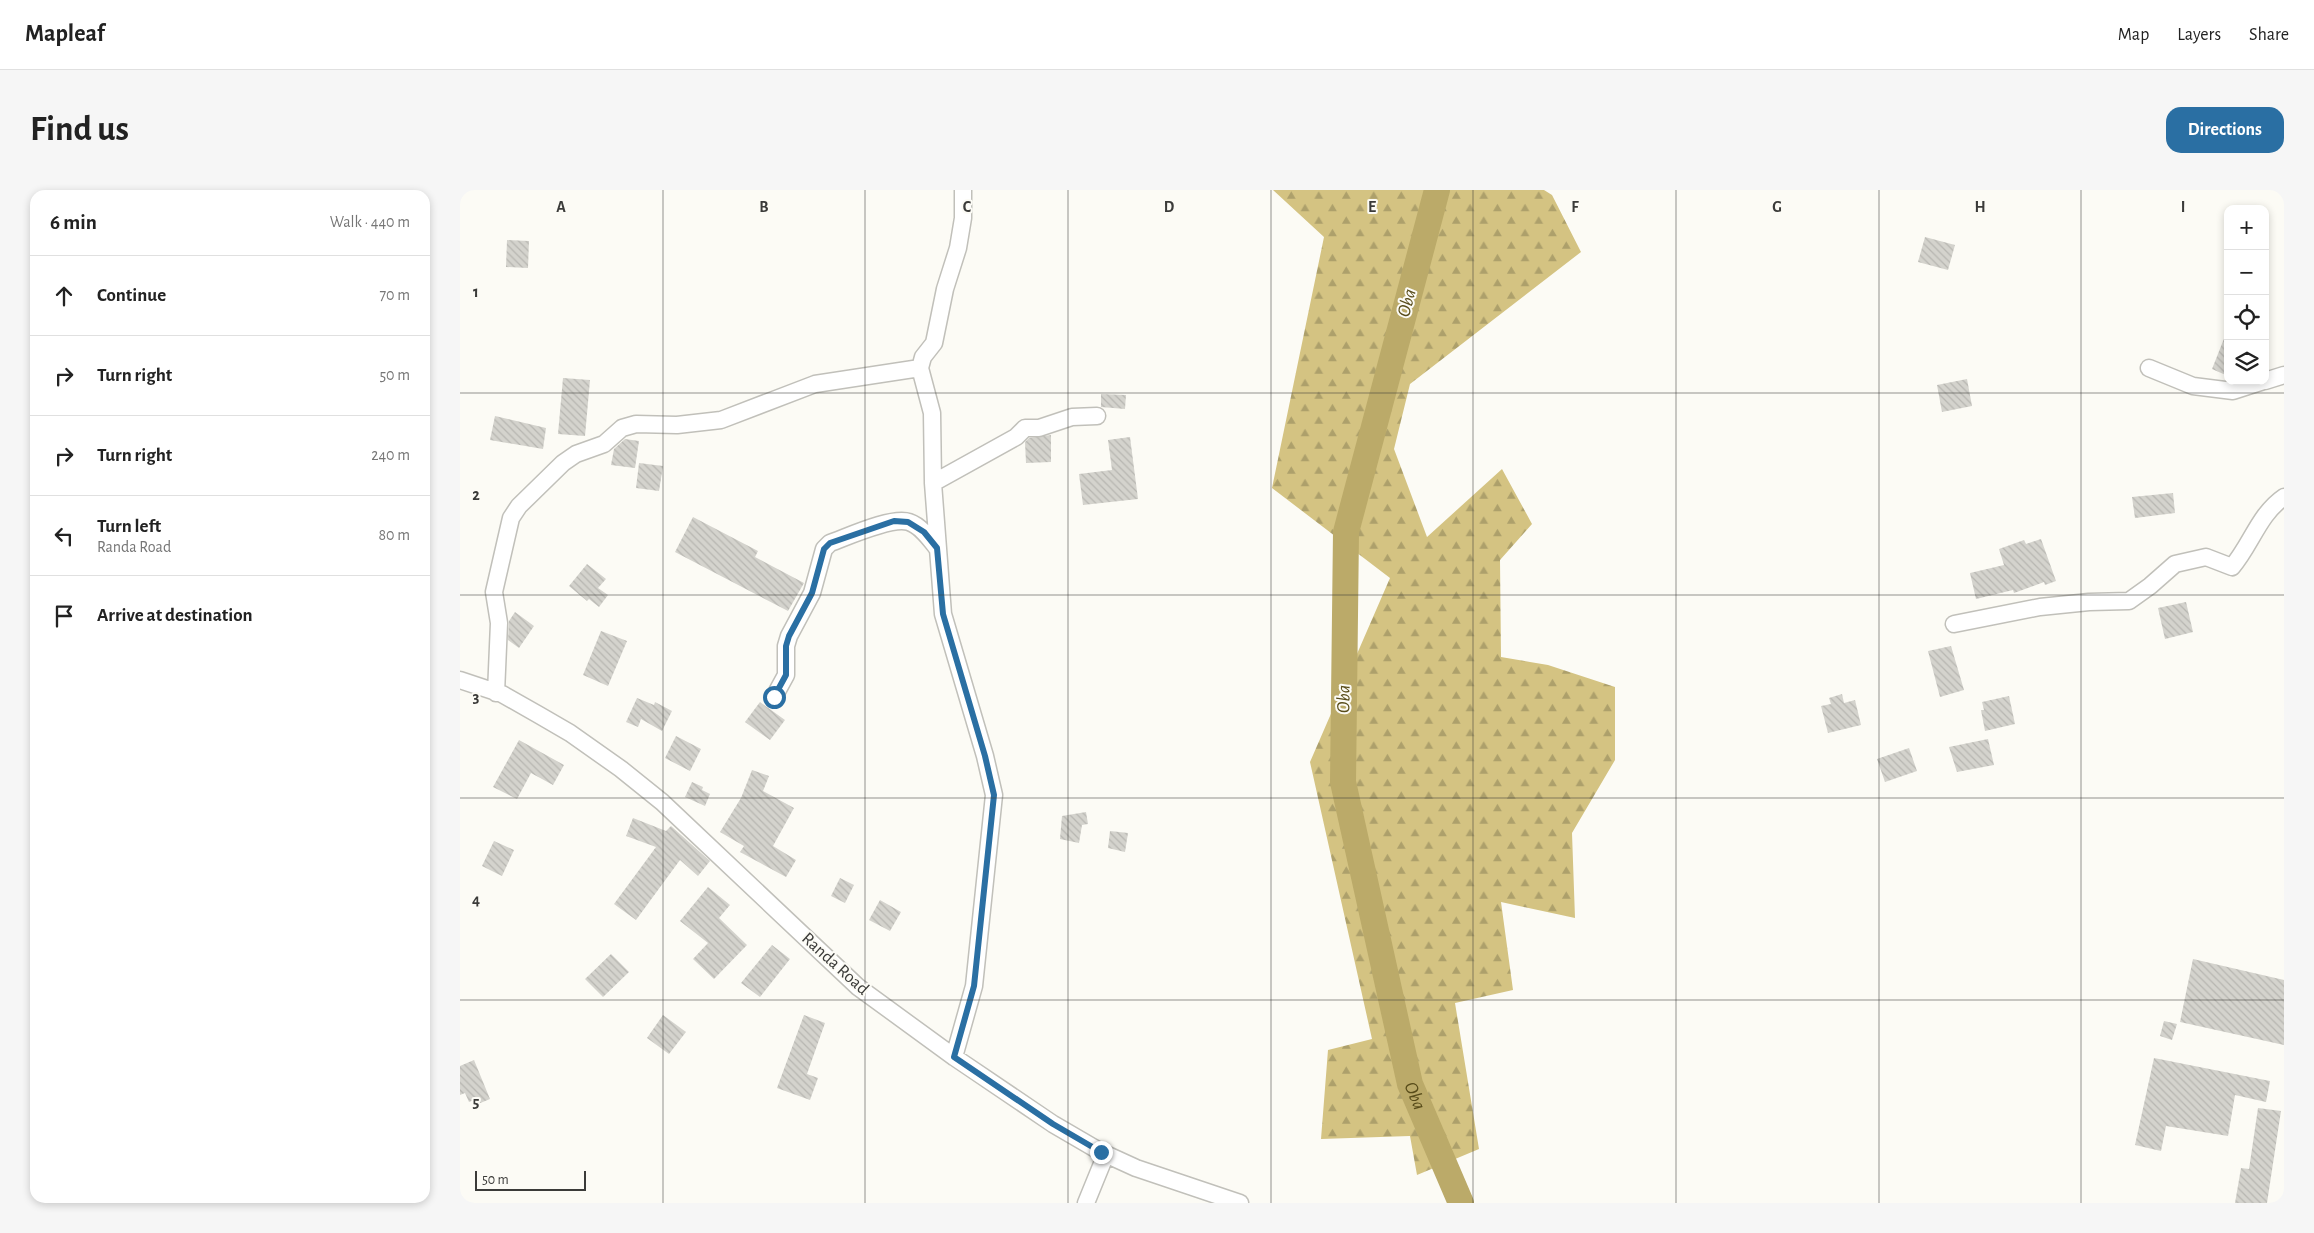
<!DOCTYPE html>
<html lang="en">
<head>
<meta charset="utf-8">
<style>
	body { margin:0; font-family:"Alegreya Sans",sans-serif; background:#f6f6f6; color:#222 }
	.controls { position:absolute; right:15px; top:15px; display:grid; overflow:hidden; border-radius:10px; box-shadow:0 2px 8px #0003 }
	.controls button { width:45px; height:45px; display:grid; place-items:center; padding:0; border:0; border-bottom:1px solid #e0e0e0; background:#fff; color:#222; font:25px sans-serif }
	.scale { position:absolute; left:15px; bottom:12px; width:111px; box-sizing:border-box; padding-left:5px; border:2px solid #3b3b39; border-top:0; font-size:14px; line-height:18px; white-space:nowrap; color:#3b3b39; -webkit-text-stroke:4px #fcfbf5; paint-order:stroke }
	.stop { position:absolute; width:15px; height:15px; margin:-11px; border:4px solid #2a6fa3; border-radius:50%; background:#fff }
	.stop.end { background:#2a6fa3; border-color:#fff; box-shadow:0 1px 5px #0008 }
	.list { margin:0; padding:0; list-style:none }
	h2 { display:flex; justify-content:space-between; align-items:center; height:65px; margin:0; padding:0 20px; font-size:21px }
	h2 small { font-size:16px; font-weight:400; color:#767676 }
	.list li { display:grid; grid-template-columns:32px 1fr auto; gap:15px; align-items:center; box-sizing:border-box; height:80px; padding:0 20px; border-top:1px solid #e0e0e0 }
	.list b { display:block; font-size:19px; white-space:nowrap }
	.list p { margin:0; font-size:16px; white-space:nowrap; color:#767676 }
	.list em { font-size:16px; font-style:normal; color:#767676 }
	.icon { flex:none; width:28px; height:28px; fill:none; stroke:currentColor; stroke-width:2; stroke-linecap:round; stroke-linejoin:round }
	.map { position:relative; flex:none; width:1824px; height:1013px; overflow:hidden; border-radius:15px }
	header { display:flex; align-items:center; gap:30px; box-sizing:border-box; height:70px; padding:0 25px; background:#fff; border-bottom:1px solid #e0e0e0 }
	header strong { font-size:24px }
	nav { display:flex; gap:28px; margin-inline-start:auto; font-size:18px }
	.intro { display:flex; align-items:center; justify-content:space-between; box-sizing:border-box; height:120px; padding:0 30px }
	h1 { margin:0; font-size:35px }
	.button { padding:12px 22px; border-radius:15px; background:#2a6fa3; color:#fff; font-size:18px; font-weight:700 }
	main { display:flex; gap:30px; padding:0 30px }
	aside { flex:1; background:#fff; border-radius:15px; box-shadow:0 2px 8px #0003 }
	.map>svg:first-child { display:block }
	.forest { fill:url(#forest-firs) }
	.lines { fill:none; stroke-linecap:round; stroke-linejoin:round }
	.river { stroke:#bbaa69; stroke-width:26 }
	.building { fill:url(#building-back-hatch) }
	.street-casing { stroke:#c1c0ba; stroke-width:19 }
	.street { stroke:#fff; stroke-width:16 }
	.route { stroke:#2a6fa3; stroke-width:6 }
	.grid { fill:none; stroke:#3b3b39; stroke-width:1; stroke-opacity:0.55 }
	.labels { text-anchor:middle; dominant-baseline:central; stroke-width:4; stroke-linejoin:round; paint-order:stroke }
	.street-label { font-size:18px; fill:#3b3b39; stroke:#fcfbf5 }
	.water-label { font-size:19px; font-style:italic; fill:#584c1a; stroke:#fcfbf5 }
	.grid-label { font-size:16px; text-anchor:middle; font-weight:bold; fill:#3b3b39; stroke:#fcfbf5; stroke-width:4; stroke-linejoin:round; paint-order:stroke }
</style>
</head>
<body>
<header>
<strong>Mapleaf</strong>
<nav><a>Map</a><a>Layers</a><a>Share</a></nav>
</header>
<div class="intro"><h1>Find us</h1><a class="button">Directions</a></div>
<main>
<aside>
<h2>6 min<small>Walk · 440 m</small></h2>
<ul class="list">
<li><svg class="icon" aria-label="ahead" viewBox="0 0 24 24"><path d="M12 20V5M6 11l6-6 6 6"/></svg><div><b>Continue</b></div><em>70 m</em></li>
<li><svg class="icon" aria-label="right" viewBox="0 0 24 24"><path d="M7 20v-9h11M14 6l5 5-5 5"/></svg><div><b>Turn right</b></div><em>50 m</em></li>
<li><svg class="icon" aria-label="right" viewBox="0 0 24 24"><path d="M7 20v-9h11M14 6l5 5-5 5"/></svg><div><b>Turn right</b></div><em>240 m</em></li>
<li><svg class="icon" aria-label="left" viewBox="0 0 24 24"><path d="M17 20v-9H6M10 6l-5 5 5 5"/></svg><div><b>Turn left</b><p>Randa Road</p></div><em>80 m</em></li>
<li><svg class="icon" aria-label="arrive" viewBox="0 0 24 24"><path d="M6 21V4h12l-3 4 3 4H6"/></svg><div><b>Arrive at destination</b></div></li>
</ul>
</aside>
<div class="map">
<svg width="1824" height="1013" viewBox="0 0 1824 1013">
	<defs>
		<pattern id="forest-firs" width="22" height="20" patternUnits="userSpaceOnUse" patternTransform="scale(1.25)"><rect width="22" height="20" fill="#d4c382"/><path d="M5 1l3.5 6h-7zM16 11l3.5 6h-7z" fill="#ada06b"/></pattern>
		<pattern id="building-back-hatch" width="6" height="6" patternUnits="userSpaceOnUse" patternTransform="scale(1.25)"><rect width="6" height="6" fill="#d4d3cd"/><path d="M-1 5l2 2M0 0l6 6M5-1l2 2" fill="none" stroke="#b7b6b1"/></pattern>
	</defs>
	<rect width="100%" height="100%" fill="#fcfbf5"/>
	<path class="forest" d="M813,0H1084L1092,5L1121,62L950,194L934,259L967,347L1042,279L1072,334L1040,370L1041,467L1088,475L1155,497V570L1112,643L1115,728L1041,712L1053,800L995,813L1019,959L957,985L950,946L861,949L868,860L912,849L850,572L930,388L812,298L864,47Z"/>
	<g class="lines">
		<path class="river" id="s1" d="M977,0L886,342L883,592L950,894L1001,1013"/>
	</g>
	<path class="building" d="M1465,47L1495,55L1488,80L1458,72Z
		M47,50L69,51L68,78L46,77Z
		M1767,141H1768V186L1752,179Z
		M103,188L130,190L125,246L98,244Z
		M1507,189L1512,216L1482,222L1477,195Z
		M641,204L666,205L665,219L641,217Z
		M35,226L86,238L83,259L30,250Z
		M591,245V272L566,273L565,252L569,248Z
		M670,247L678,309L623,315L619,284L652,280L648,250Z
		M165,249L179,251L175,278L151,275L154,259Z
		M179,273L203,276L199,301L176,298Z
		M1713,303L1715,323L1675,328L1672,307Z
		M233,327L298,361L295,367L344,393L328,421L215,362Z
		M1581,349L1596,391L1585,395L1584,392L1554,403L1553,400L1516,409L1510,383L1544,375L1539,359L1564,350L1566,354Z
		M127,374L146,389L138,398L148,405L139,417L129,409L127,411L109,396Z
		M1726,412L1733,442L1705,449L1698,418Z
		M55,422L74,436L59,458L48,450L49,431Z
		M141,441L167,451L148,496L123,485Z
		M1491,456L1504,500L1480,507L1468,461Z
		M1382,504L1384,513L1395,510L1401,535L1368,543L1361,516L1371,514L1369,508Z
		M1549,506L1555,534L1525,541L1521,520H1524L1522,512Z
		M177,508L194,515L195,512L212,521L202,541L181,529L178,537L166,532Z
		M300,512L325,530L310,550L285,532Z
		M216,546L241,559L230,581L205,568Z
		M1528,549L1534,575L1497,582L1489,557Z
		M59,550L104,575L93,595L71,583L57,609L33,597Z
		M1449,558L1457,581L1425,592L1417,569Z
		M292,580L309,586L303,601L334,618L313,656L336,670L326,687L280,662L284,656L260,642L281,608Z
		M232,592L243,597L242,600L250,604L245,616L225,607Z
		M626,622L628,634L622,635L619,653L600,649L602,626Z
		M173,628L206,641L211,636L250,671L238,686L220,670L176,730L154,714L196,657L166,646Z
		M650,641L668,643L665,662L648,658Z
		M34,651L54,660L42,686L22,676Z
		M380,688L394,695L385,713L371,706Z
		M248,697L270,715L259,728L287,755L254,789L233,769L248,753L220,731Z
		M420,710L441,722L430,741L409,730Z
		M312,755L330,769L300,807L281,793Z
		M151,764L169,782L143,807L125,789Z
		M1733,769L1824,790V855L1720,832Z
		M203,825L226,842L209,864L187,848Z
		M344,825L365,833L347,884L358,888L350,910L317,898Z
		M1704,831L1717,834L1712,850L1700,846Z
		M1694,868L1810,891L1806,912L1775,905L1768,946L1706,936L1701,961L1675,955Z
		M14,870L30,909L18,914L16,909L9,912L5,903L0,905V876Z
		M1798,918L1821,921L1807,1013H1775L1781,978L1789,979Z"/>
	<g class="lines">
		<g class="street-casing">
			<path id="street" d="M1689,178L1733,196L1773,201L1804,191
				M1805,191L1824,185
				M473,293L556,247L565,238H579L612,227L637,226
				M1494,434L1580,417L1629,412L1669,411L1690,396L1715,374L1746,367L1772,377C1791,355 1799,324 1824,307
				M0,490L42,504L79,525L110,543L161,579L202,612L398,797L494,867L593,934L641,962L676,978L780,1013
				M36,503L39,433L34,402L51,328L59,316L103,273L116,264L144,254L162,238L176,234L217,235L261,230L355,194L460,178
				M314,507L326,485V456L329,446L352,403L364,359L370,353C387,347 432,326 449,332C461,336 470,349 477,358
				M494,867L514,796L534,605L525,566L483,424L473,293L472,223L460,178L463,167L474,153L485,99L498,58L503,28V0
				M626,1013L646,964"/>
		</g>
		<use href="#street" class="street"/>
	</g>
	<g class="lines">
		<path class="route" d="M314,507L326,485V456L329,446L352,403L364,359L370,353L434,331L448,332L464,342L477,358L483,424L525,566L534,605L514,796L494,867L593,934L641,962"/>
	</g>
	<path class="grid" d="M203,0V1013M405,0V1013M608,0V1013M811,0V1013M1013,0V1013M1216,0V1013M1419,0V1013M1621,0V1013M0,203H1824M0,405H1824M0,608H1824M0,810H1824"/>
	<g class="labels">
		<g class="street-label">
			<text transform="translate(375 774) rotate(42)">Randa Road</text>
		</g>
		<g class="water-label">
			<text transform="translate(947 113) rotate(-75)">Oba</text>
			<text transform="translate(884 509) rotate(-89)">Oba</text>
			<text stroke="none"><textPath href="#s1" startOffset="926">Oba</textPath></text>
		</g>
	</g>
	<g class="grid-label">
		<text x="101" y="22">A</text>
		<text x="304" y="22">B</text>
		<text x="507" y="22">C</text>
		<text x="709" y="22">D</text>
		<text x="912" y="22">E</text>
		<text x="1115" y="22">F</text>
		<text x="1317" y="22">G</text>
		<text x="1520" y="22">H</text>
		<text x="1723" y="22">I</text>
		<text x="16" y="107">1</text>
		<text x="16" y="310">2</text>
		<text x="16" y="512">3</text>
		<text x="16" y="715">4</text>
		<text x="16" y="917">5</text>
	</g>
</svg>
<div class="controls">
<button>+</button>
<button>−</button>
<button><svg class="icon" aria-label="locate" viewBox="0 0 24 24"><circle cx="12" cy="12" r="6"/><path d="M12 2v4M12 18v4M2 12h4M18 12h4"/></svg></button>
<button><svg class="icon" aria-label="layers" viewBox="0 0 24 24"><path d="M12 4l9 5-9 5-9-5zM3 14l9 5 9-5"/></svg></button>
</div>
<div class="scale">50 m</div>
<div class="stop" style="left:314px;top:507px"></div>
<div class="stop end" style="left:641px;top:962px"></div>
</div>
</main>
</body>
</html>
